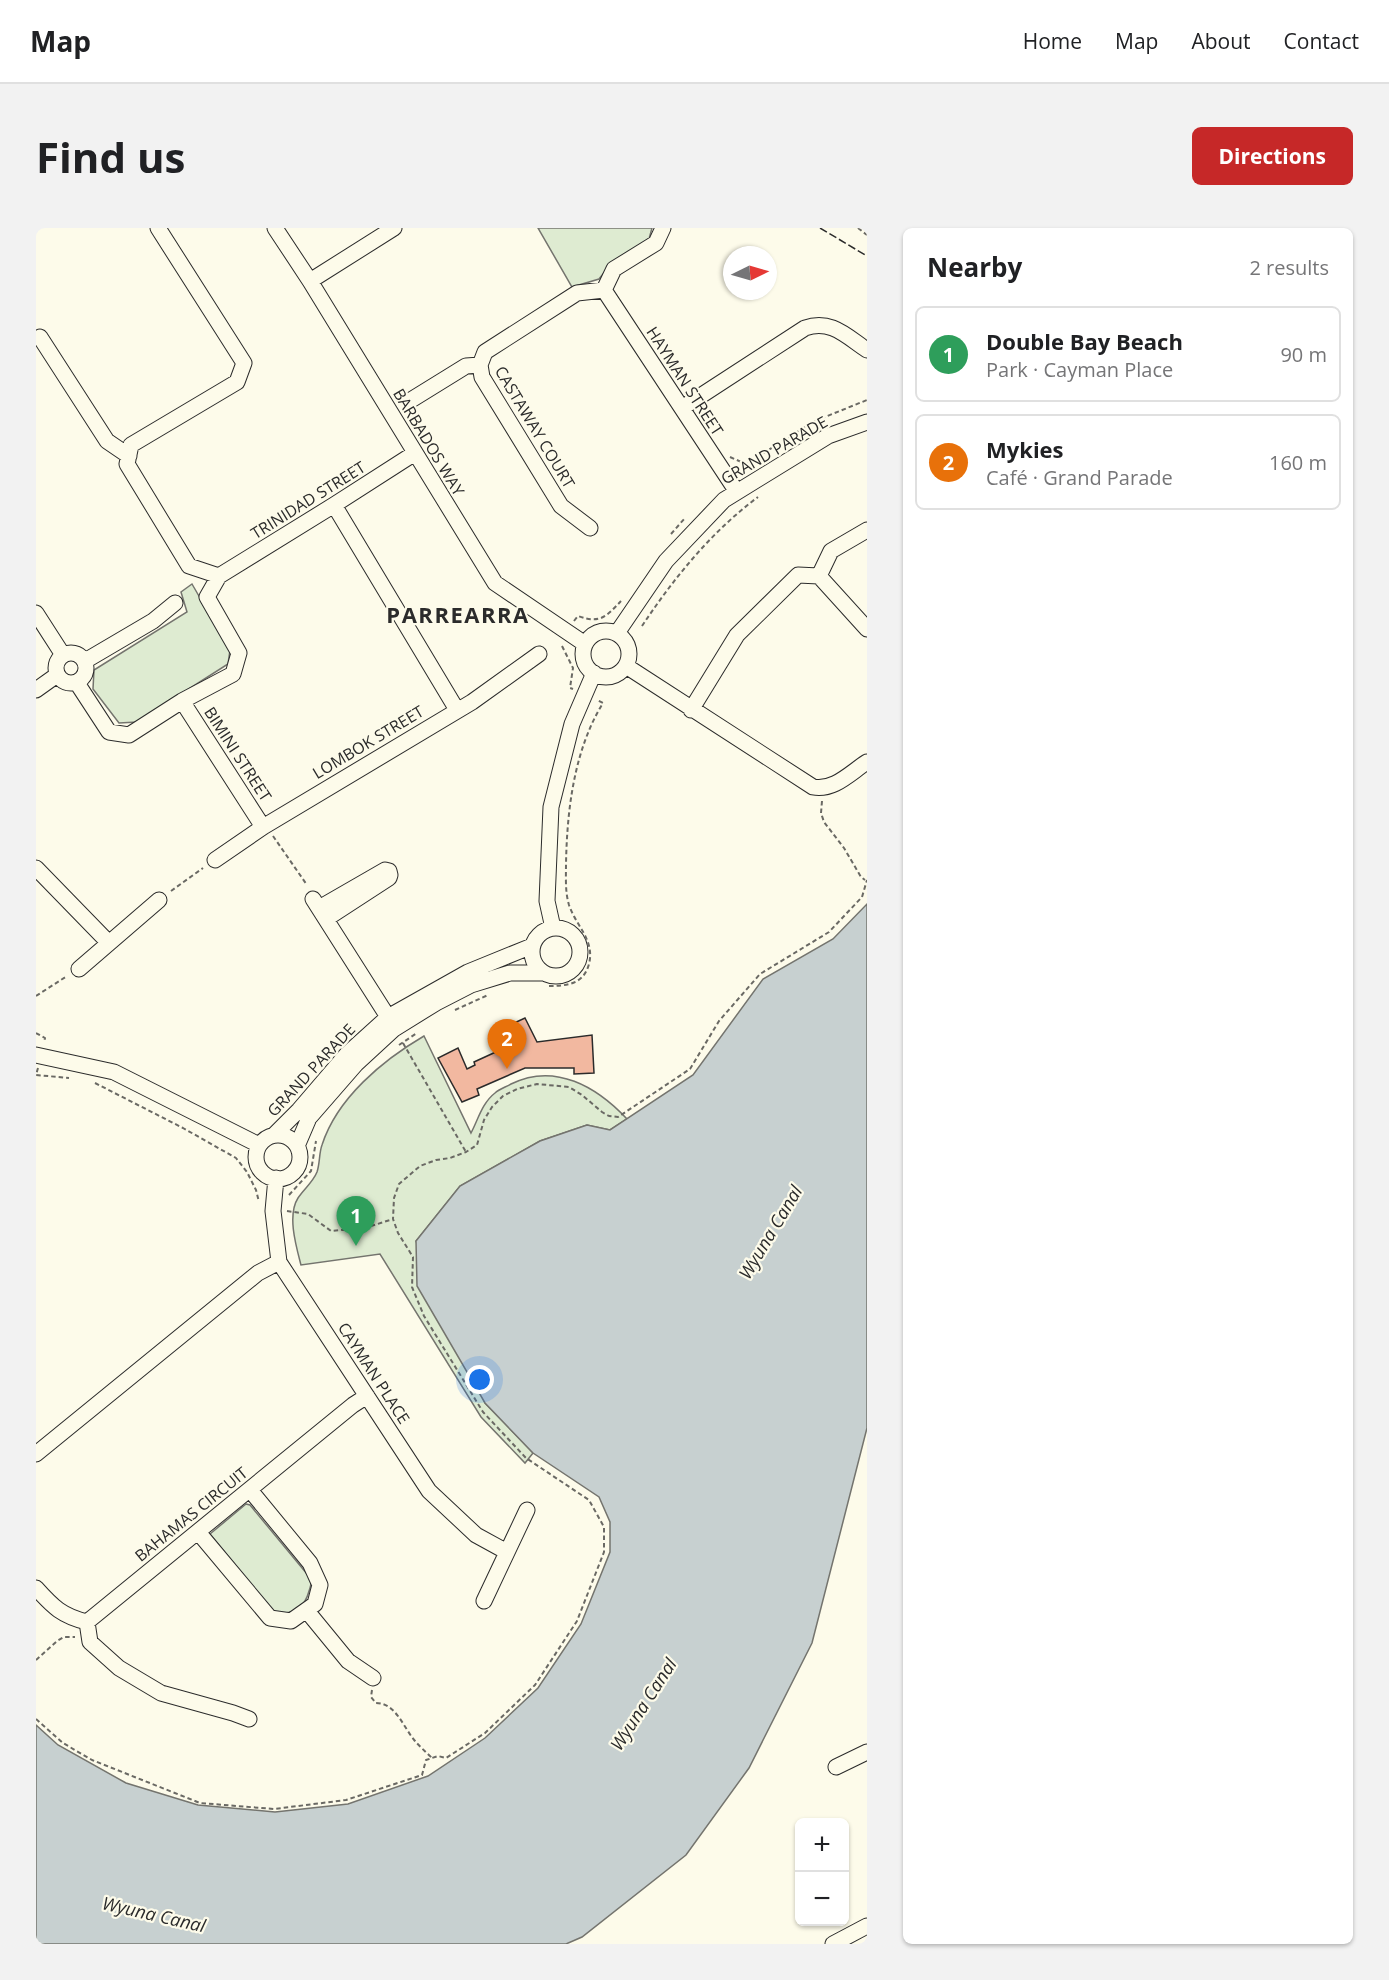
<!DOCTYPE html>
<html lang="en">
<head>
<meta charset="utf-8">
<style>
	body { margin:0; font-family:"Open Sans",sans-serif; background:#f2f2f2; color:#202124 }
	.controls { position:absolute; right:18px; bottom:18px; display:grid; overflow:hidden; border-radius:9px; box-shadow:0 2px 4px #0004 }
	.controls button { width:54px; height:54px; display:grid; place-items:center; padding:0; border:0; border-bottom:2px solid #e0e0e0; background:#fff; color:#202124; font:30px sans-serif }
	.compass { position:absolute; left:687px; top:18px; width:54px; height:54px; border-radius:50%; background:#fff; box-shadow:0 2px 4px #0004; rotate:85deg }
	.you { position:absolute; left:444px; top:1152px; width:21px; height:21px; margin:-15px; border:4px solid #fff; border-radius:50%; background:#1a73e8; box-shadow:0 0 0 9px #1a73e833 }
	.badge { display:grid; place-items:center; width:39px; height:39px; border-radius:50%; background:#c62828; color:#fff; font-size:20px; font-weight:700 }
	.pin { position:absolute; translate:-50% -50px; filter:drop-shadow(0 2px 3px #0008) }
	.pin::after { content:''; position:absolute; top:32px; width:21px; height:18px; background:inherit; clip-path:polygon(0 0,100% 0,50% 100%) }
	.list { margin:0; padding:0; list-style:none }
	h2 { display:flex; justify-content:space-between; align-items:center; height:78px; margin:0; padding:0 24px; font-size:26px }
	h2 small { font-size:20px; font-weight:400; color:#757577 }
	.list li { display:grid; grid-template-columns:39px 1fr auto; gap:18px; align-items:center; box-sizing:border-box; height:96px; margin:0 12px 12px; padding:0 12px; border:2px solid #e0e0e0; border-radius:9px }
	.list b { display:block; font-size:22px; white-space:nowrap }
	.list p { margin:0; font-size:20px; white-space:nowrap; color:#757577 }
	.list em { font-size:20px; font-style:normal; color:#757577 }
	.map { position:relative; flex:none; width:831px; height:1716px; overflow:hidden; border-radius:9px }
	header { display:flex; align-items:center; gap:36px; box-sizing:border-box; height:84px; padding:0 30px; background:#fff; border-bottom:2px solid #e0e0e0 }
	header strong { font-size:28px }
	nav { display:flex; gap:33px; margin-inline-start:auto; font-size:21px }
	.intro { display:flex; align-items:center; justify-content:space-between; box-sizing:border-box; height:144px; padding:0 36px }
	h1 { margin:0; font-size:42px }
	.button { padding:15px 27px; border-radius:9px; background:#c62828; color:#fff; font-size:21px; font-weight:700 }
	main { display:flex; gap:36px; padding:0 36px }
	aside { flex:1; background:#fff; border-radius:9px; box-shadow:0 2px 4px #0004 }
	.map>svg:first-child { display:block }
	.green { fill:#deebd1; stroke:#74746e; stroke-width:1.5 }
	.water { fill:#c7d0d0; stroke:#74746e; stroke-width:1.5 }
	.building { fill:#f2b8a0; stroke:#2b2b2b; stroke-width:1.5 }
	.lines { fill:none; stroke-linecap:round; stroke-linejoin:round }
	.minor-casing { stroke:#2b2b2b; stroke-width:17 }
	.path { stroke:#6a6964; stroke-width:2; stroke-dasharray:4.5 3; stroke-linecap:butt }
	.minor { stroke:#fdfbea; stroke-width:15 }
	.fence { stroke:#2b2b2b; stroke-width:1.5; stroke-dasharray:8 3; stroke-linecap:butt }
	.labels { text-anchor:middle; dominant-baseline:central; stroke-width:4.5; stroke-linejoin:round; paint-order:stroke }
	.street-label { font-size:16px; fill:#2b2b2b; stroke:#fdfbea }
	.water-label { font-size:18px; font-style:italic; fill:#2b2b2b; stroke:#fdfbea }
	.district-label { font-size:22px; font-weight:bold; letter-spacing:1.5px; fill:#2b2b2b; stroke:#fdfbea }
</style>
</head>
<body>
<header>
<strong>Map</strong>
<nav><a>Home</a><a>Map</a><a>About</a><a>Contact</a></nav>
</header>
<div class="intro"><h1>Find us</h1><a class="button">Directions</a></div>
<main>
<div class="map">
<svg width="831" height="1716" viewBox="0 0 831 1716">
	<rect width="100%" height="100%" fill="#fdfbea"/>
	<path class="green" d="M502,0H616L613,11L575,36L563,51L536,59Z
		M156,356L194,422L192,436L101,494L83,495L57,461L58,442L151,384L145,364Z
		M388,808L435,905C442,892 446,875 459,865C463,861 470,859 475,856C519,834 561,859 591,891L574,902L551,897L504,913L424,958L380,1013L449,1175L497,1225L489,1235L445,1189L344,1026L265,1037C260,1018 251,987 262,970C268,961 277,954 281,944C284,935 283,925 286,917C301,870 347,832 388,808Z
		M210,1276L214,1277L276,1352C271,1376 265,1386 239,1386L174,1306Z"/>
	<path class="water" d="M831,676V1200L776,1415L713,1540L650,1627L546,1709L530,1716H0V1497L22,1517L90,1555L162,1577L239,1584L312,1576L392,1548L449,1510L502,1460L545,1396L574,1324V1294L563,1269L497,1225L449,1175L381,1058L380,1013L424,958L504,913L551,897L574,902L657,847L727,751L797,711Z"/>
	<path class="building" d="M489,790L501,814L556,807L558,845L538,846V840H489L441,861L443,867L426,874L402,830L422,820L431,841L439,837L438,834L462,823L465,827L472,824L469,813L463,802Z"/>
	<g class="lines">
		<g class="minor-casing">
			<path id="minor" d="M122,0L208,135L201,154L95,217L91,236L153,338L183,348
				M239,0L274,53L459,355L549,416
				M274,53L358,0
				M568,62L701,264
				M4,109L71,213L93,228
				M444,137L449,124L541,65L568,62L578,41L620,15L627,0
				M444,137L446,149L525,278L554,300
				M375,172L430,138L444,137
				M646,180L769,100C795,91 810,108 831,122
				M298,277L421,482
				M183,348L298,277L379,225
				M783,348L795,323L831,302
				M0,385L27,427
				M547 426a23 23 0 1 1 46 0a23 23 0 1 1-46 0Z
				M581,405L630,333L688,272L792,208L831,194
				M20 440a15 15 0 1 1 30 0a15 15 0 1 1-30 0Z
				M49,433L117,393L139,375
				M590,438L777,559C798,563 814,545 831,534
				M41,455L73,504L93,507L146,473L197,446L203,425L171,369L183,348
				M0,462L21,447
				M146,473L227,599
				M655,482L701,407L762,347L783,348L831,401
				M179,632L227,599L436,474L503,426
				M0,640L72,714
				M277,671L352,789
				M283,680L349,642L353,643L354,647L353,650L290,691
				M517,700L511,673L515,579L536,496L558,445
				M496 724a24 24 0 1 1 48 0a24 24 0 1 1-48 0Z
				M43,741L123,672
				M0,827L78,844L223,917
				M238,907L263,882L311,826L352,789L432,744L496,718
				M220 929a22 22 0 1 1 44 0a22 22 0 1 1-44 0Z
				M261,918L273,890L320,836L358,801L400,775L435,757L474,745H507
				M240,950L237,983L243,1034L393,1263L440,1307L471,1324
				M0,1226L222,1045L243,1034
				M162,1304L234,1390L255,1393L279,1376L284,1357L274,1335L214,1262
				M0,1360C17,1379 26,1388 51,1394
				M448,1373L491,1282
				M271,1383L312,1433L337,1450
				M51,1394L317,1177L331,1168
				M51,1394L54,1414L83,1440L125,1465L197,1485L213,1491
				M800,1539L831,1524
				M797,1716L831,1698"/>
		</g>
		<path class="path" d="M822,0L831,7
			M694,229L710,236L779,193L831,172
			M635,306L649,290
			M538,393L542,388C564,396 570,389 585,373
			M606,398C638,350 675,304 722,269
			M526,418L537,440L534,460L537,461
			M786,573L785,585L788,594L808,620L825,649L829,652
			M237,608L271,657
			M135,663L167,640
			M513,758C531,758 548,756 553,736C559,712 540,698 533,677C529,664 530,649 530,636C531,582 538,522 567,475L561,472
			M0,768L31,748
			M419,782L452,767
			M0,805L9,810L8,814
			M367,815L430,924
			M363,817L381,805
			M2,840L0,847L33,850
			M59,855L147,900L200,930L211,944L220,962L223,974
			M253,967L275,943L280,913
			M251,983L272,986L295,1003L329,1000L357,991
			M0,1432L21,1413L28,1409H39
			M336,1462L335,1469L340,1475C360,1475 367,1499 379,1513C384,1519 390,1524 396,1530
			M0,1491L27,1515L56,1532L164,1575L238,1581L310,1572L386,1547L390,1532L402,1528L410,1530L449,1505L499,1457L541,1393L568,1324V1299L553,1272L490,1230L447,1184L388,1088L376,1059L377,1029L362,1005L357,991L358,970L363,956L384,938L400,932L414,930L430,924L441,917L448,892L456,879L467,868L481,861L501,856L533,859L546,867L566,884L573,888L582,889L654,841L683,793L724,746L793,704L826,669L831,652"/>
		<use href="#minor" class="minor"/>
		<path class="fence" d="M784,0L831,28"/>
	</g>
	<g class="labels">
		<g class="street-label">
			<text transform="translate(649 153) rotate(57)">HAYMAN STREET</text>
			<text transform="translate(499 199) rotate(59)">CASTAWAY COURT</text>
			<text transform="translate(393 214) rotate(59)">BARBADOS WAY</text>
			<text transform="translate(738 222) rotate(-30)">GRAND PARADE</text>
			<text transform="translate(272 272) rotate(-32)">TRINIDAD STREET</text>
			<text transform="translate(332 514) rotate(-31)">LOMBOK STREET</text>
			<text transform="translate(202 526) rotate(57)">BIMINI STREET</text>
			<text transform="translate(275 842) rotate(-47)">GRAND PARADE</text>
			<text transform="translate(338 1145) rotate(57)">CAYMAN PLACE</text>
			<text transform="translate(155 1286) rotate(-39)">BAHAMAS CIRCUIT</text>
		</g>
		<g class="water-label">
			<text transform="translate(734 1004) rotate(-59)">Wyuna Canal</text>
			<text transform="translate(607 1476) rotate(-57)">Wyuna Canal</text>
			<text transform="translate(118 1686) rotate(13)">Wyuna Canal</text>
		</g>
		<g class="district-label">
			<text x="422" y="386">PARREARRA</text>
		</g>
	</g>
</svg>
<div class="controls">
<button>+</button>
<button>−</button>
</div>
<svg class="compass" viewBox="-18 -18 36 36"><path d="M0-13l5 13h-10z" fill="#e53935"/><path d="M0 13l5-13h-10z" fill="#757577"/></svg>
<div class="you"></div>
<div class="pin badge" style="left:320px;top:1018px;background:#2e9e5b">1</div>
<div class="pin badge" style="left:471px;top:841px;background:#e8710a">2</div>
</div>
<aside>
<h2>Nearby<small>2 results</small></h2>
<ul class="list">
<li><span class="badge" style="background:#2e9e5b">1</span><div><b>Double Bay Beach</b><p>Park · Cayman Place</p></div><em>90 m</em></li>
<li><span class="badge" style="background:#e8710a">2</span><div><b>Mykies</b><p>Café · Grand Parade</p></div><em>160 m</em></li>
</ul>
</aside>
</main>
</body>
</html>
